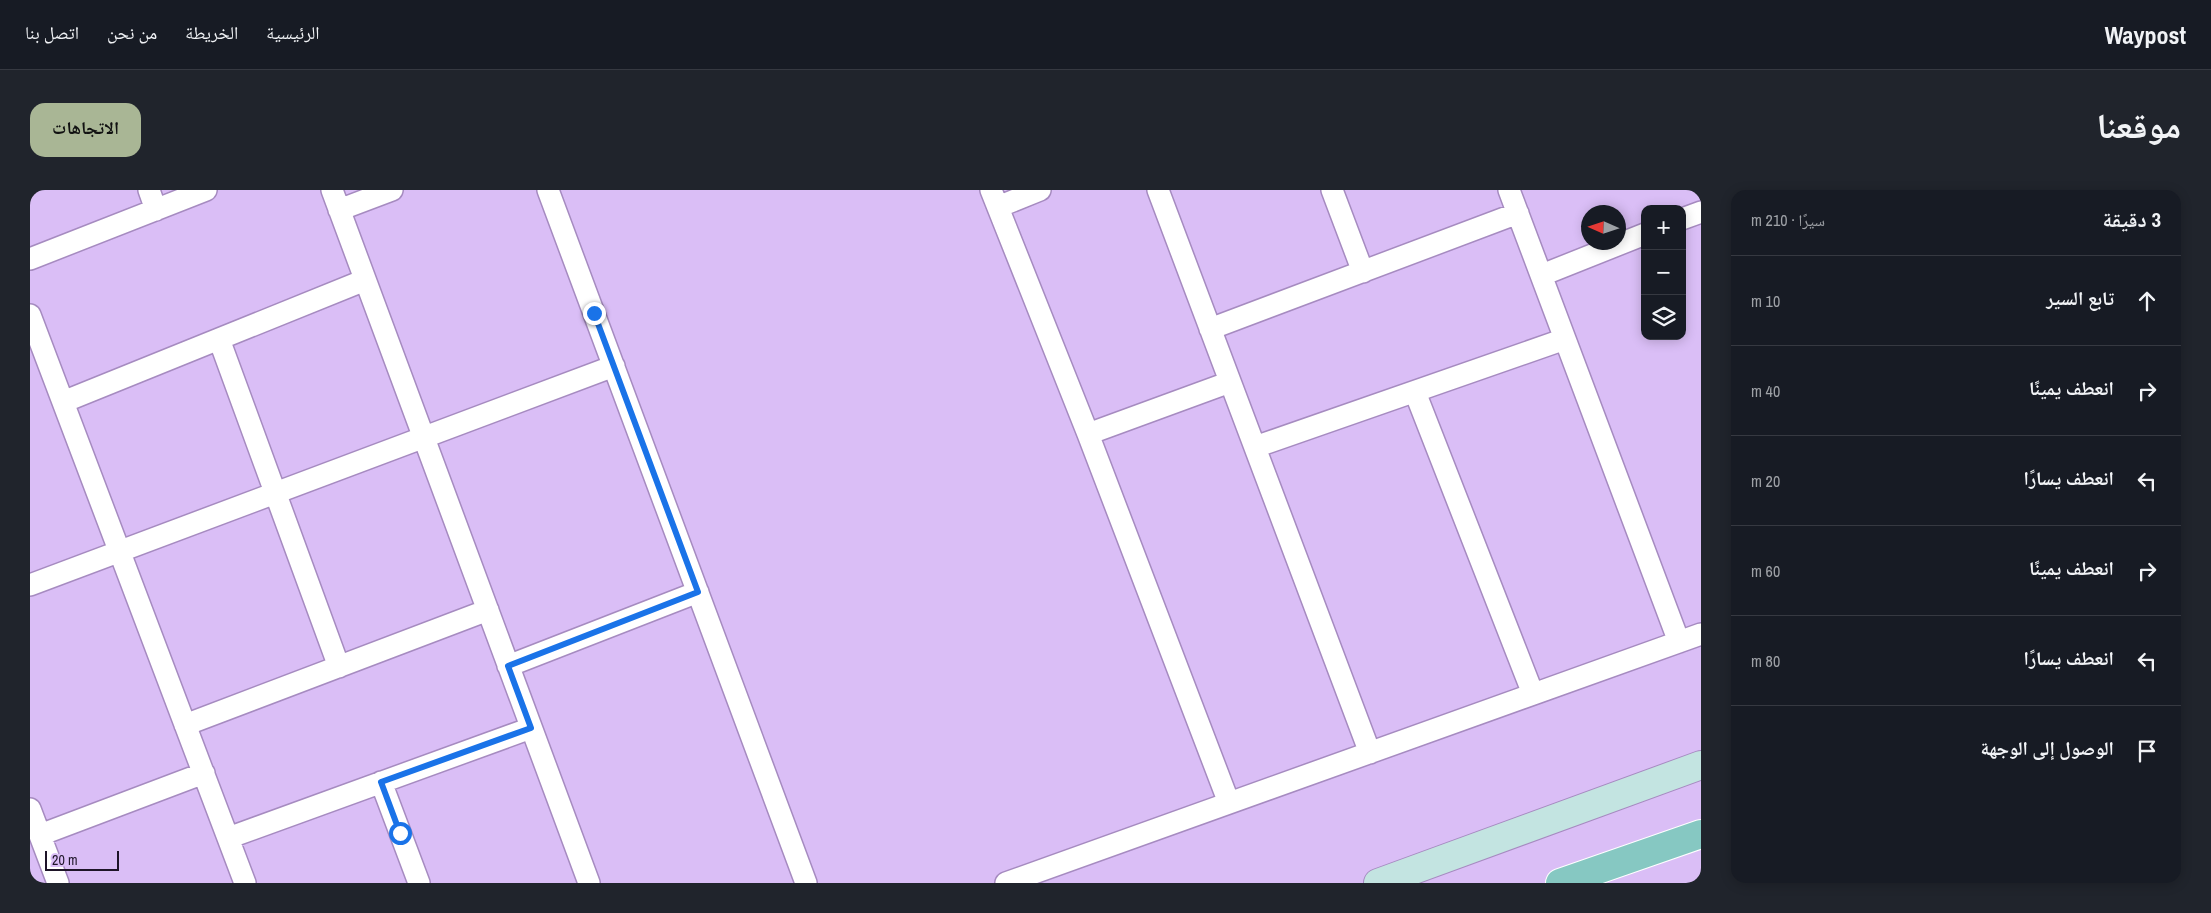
<!DOCTYPE html>
<html lang="ar">
<head>
<meta charset="utf-8">
<style>
	body { margin:0; font-family:"Archivo Narrow","Noto Naskh Arabic",sans-serif; background:#20242c; color:#f1f3f6; direction:rtl }
	.controls { position:absolute; right:15px; top:15px; display:grid; overflow:hidden; border-radius:10px; box-shadow:0 2px 12px #0003 }
	.controls button { width:45px; height:45px; display:grid; place-items:center; padding:0; border:0; border-bottom:1px solid #363941; background:#171b24; color:#f1f3f6; font:25px sans-serif }
	.compass { position:absolute; left:1551px; top:15px; width:45px; height:45px; border-radius:50%; background:#171b24; box-shadow:0 2px 12px #0003; rotate:273deg }
	.scale { position:absolute; left:15px; bottom:12px; width:74px; box-sizing:border-box; padding-left:5px; border:2px solid #1e1428; border-top:0; font-size:14px; line-height:18px; white-space:nowrap; color:#1e1428; -webkit-text-stroke:4px #dabef6; paint-order:stroke }
	.stop { position:absolute; width:15px; height:15px; margin:-11px; border:4px solid #1a73e8; border-radius:50%; background:#fff }
	.stop.end { background:#1a73e8; border-color:#fff; box-shadow:0 1px 5px #0008 }
	.list { margin:0; padding:0; list-style:none }
	h2 { display:flex; justify-content:space-between; align-items:center; height:65px; margin:0; padding:0 20px; font-size:21px }
	h2 small { font-size:16px; font-weight:400; color:#9ea1a6 }
	.list li { display:grid; grid-template-columns:32px 1fr auto; gap:15px; align-items:center; box-sizing:border-box; height:90px; padding:0 20px; border-top:1px solid #363941 }
	.list b { display:block; font-size:19px; white-space:nowrap }
	.list em { font-size:16px; font-style:normal; color:#9ea1a6 }
	.icon { flex:none; width:28px; height:28px; fill:none; stroke:currentColor; stroke-width:2; stroke-linecap:round; stroke-linejoin:round }
	.map { position:relative; flex:none; width:1671px; height:693px; overflow:hidden; direction:ltr; border-radius:15px }
	header { display:flex; align-items:center; gap:30px; box-sizing:border-box; height:70px; padding:0 25px; background:#171b24; border-bottom:1px solid #363941 }
	header strong { font-size:24px }
	nav { display:flex; gap:28px; margin-inline-start:auto; font-size:18px }
	.intro { display:flex; align-items:center; justify-content:space-between; box-sizing:border-box; height:120px; padding:0 30px }
	h1 { margin:0; font-size:35px }
	.button { padding:12px 22px; border-radius:15px; background:#a9b695; color:#111; font-size:18px; font-weight:700 }
	main { display:flex; gap:30px; padding:0 30px }
	aside { flex:1; background:#171b24; border-radius:15px; box-shadow:0 2px 12px #0003 }
	.map>svg:first-child { display:block }
	.lines { fill:none; stroke-linecap:round; stroke-linejoin:round }
	.minor-casing { stroke:#a68bc0; stroke-width:24 }
	.secondary-casing { stroke:#a68bc0; stroke-width:30 }
	.primary-casing { stroke:#fff; stroke-width:30 }
	.minor { stroke:#fff; stroke-width:21 }
	.secondary { stroke:#c3e4e1; stroke-width:28 }
	.primary { stroke:#86c8c2; stroke-width:28 }
	.route { stroke:#1a73e8; stroke-width:6 }
</style>
</head>
<body>
<header>
<strong>Waypost</strong>
<nav><a>الرئيسية</a><a>الخريطة</a><a>من نحن</a><a>اتصل بنا</a></nav>
</header>
<div class="intro"><h1>موقعنا</h1><a class="button">الاتجاهات</a></div>
<main>
<aside>
<h2>3 دقيقة<small>سيرًا · 210 m</small></h2>
<ul class="list">
<li><svg class="icon" aria-label="ahead" viewBox="0 0 24 24"><path d="M12 20V5M6 11l6-6 6 6"/></svg><div><b>تابع السير</b></div><em>10 m</em></li>
<li><svg class="icon" aria-label="right" viewBox="0 0 24 24"><path d="M7 20v-9h11M14 6l5 5-5 5"/></svg><div><b>انعطف يمينًا</b></div><em>40 m</em></li>
<li><svg class="icon" aria-label="left" viewBox="0 0 24 24"><path d="M17 20v-9H6M10 6l-5 5 5 5"/></svg><div><b>انعطف يسارًا</b></div><em>20 m</em></li>
<li><svg class="icon" aria-label="right" viewBox="0 0 24 24"><path d="M7 20v-9h11M14 6l5 5-5 5"/></svg><div><b>انعطف يمينًا</b></div><em>60 m</em></li>
<li><svg class="icon" aria-label="left" viewBox="0 0 24 24"><path d="M17 20v-9H6M10 6l-5 5 5 5"/></svg><div><b>انعطف يسارًا</b></div><em>80 m</em></li>
<li><svg class="icon" aria-label="arrive" viewBox="0 0 24 24"><path d="M6 21V4h12l-3 4 3 4H6"/></svg><div><b>الوصول إلى الوجهة</b></div></li>
</ul>
</aside>
<div class="map">
<svg width="1671" height="693" viewBox="0 0 1671 693">
	<rect width="100%" height="100%" fill="#dabef6"/>
	<g class="lines">
		<g class="minor-casing">
			<path id="minor" d="M119,0L126,20
				M302,0L559,693
				M518,0L776,693
				M961,0L1058,244L1199,613
				M1128,0L1340,563
				M1302,0L1333,82
				M1479,0L1649,452
				M968,17L1010,0
				M309,20L362,0
				M1652,29L1671,22
				M0,69L176,0
				M1512,85L1615,44
				M0,125L215,693
				M1180,139L1488,23
				M189,149L309,477
				M1385,202L1503,504
				M33,212L335,90
				M1058,244L1200,192
				M1225,257L1535,149
				M0,395L584,176
				M478,476L668,402
				M155,535L458,420
				M351,592L389,693
				M0,619L28,693
				M10,645L174,583
				M198,648L501,538
				M976,693L1671,444"/>
		</g>
		<g class="secondary-casing">
			<path id="secondary" d="M1348,693L1671,575"/>
		</g>
		<g class="primary-casing">
			<path id="primary" d="M1530,693L1671,644"/>
		</g>
		<use href="#minor" class="minor"/>
		<use href="#secondary" class="secondary"/>
		<use href="#primary" class="primary"/>
	</g>
	<g class="lines">
		<path class="route" d="M370,643L351,592L501,538L478,476L668,402L564,123"/>
	</g>
</svg>
<div class="controls">
<button>+</button>
<button>−</button>
<button><svg class="icon" aria-label="layers" viewBox="0 0 24 24"><path d="M12 4l9 5-9 5-9-5zM3 14l9 5 9-5"/></svg></button>
</div>
<svg class="compass" viewBox="-18 -18 36 36"><path d="M0-13l5 13h-10z" fill="#e53935"/><path d="M0 13l5-13h-10z" fill="#9ea1a6"/></svg>
<div class="scale">20 m</div>
<div class="stop" style="left:370px;top:643px"></div>
<div class="stop end" style="left:564px;top:123px"></div>
</div>
</main>
</body>
</html>
